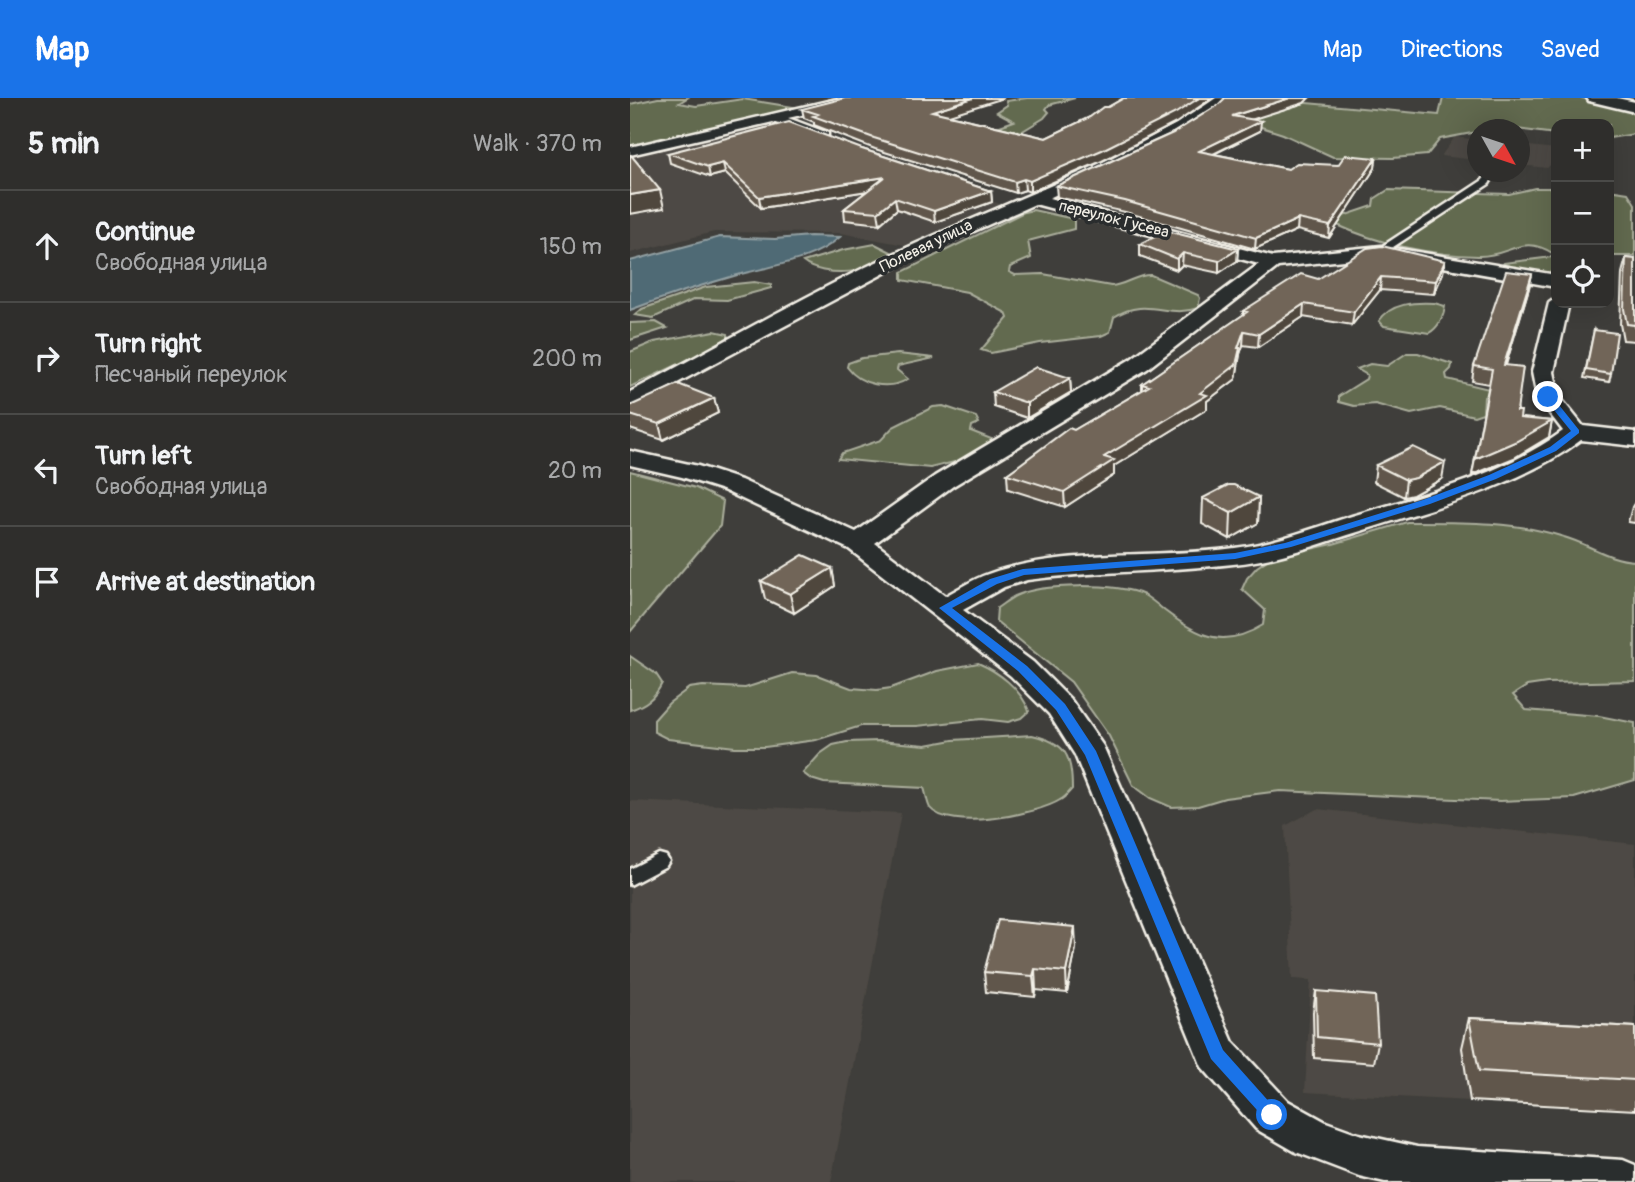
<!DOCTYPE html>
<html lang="en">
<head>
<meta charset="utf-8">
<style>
	body { margin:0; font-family:Pangolin,sans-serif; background:#373634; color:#f1f3f6 }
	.controls { position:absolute; right:21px; top:21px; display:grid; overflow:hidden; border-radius:14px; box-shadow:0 7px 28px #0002 }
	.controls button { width:63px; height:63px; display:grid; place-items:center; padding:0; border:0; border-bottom:2px solid #4a4a48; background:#2f2e2c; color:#f1f3f6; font:35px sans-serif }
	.compass { position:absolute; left:837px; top:21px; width:63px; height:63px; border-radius:50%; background:#2f2e2c; box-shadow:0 7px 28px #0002; rotate:130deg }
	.stop { position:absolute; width:21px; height:21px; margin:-16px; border:5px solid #1a73e8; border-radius:50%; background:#fff }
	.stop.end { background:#1a73e8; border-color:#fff; box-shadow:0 2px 7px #0008 }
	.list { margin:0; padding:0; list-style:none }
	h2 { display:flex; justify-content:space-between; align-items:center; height:91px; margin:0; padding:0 28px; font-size:30px }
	h2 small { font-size:23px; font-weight:400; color:#a7a8a9 }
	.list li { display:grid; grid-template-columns:46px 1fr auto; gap:21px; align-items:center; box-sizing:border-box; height:112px; padding:0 28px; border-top:2px solid #4a4a48 }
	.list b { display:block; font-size:26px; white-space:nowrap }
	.list p { margin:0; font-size:23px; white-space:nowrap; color:#a7a8a9 }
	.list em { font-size:23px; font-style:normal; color:#a7a8a9 }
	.icon { flex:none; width:38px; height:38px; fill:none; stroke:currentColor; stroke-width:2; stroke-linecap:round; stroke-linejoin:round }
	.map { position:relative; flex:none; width:1005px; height:1084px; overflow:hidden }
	header { display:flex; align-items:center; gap:42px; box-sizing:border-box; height:98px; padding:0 35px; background:#1a73e8; color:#fff }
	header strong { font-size:33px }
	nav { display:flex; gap:38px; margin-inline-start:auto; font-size:24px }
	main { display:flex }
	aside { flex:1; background:#2f2e2c }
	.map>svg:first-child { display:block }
	.built { fill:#4e4a44 }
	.green { fill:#626a50; stroke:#abae9c; stroke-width:2 }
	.water { fill:#506a75; stroke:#92a0a3; stroke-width:2 }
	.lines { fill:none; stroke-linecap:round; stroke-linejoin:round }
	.service-casing { stroke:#f4f1e8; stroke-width:5 }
	.minor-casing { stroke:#f4f1e8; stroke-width:5 }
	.tertiary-casing { stroke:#f4f1e8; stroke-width:5 }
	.service { fill:#2a2d2e; fill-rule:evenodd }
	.minor { fill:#2a2d2e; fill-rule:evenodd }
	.tertiary { fill:#2a2d2e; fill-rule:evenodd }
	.wall { fill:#61574c; stroke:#f4f1e8; stroke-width:2 }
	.shaded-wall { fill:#4f473e; stroke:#f4f1e8; stroke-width:2 }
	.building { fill:#716558; stroke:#f4f1e8; stroke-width:2 }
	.route { fill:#1a73e8 }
	.labels { text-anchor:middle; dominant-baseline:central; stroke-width:7; stroke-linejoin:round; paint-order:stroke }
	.far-street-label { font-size:16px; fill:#f4f1e8; stroke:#2a2d2e }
</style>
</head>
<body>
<header>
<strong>Map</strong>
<nav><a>Map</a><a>Directions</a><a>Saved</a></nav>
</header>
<main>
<aside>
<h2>5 min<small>Walk · 370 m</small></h2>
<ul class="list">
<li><svg class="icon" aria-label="ahead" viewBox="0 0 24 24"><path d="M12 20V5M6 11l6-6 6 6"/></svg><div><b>Continue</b><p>Свободная улица</p></div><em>150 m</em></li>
<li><svg class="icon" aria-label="right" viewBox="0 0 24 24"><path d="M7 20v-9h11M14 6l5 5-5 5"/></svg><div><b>Turn right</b><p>Песчаный переулок</p></div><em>200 m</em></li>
<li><svg class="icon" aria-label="left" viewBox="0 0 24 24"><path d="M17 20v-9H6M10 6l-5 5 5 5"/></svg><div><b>Turn left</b><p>Свободная улица</p></div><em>20 m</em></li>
<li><svg class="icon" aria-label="arrive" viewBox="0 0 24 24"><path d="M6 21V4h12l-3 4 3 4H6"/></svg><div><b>Arrive at destination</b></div></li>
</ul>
</aside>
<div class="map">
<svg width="1005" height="1084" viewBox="0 0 1005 1084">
	<rect width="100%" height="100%" fill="#3f3e3b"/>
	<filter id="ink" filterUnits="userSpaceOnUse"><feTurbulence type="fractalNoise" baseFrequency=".0143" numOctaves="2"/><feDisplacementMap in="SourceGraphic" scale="14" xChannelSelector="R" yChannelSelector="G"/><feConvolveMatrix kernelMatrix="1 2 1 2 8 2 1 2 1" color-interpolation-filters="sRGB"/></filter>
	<g filter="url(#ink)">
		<path class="built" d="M141,26L370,106L275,147L211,135L84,134L0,155V58Z
			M825,39L847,42V62L811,58Z
			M890,47L926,51V62L917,70L890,67Z
			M0,703L271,715L201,1084H0Z
			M687,711L1005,746V1012L675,994L681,882L662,881L655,728Z"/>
		<path class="green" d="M28,0H57L49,5L66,8L113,1L169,10L0,50V6Z
			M397,0H445L419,7L416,11L419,14L414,20L386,37L364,30L384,23L367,14L377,7L376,3Z
			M620,0L809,17L813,0H952L1005,12V36L979,40V26H926V36L879,30L848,32L847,34L810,41L797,57L763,60L703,59L653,36L625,27L615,20Z
			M905,90H926V175L923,176L890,174L871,169L874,165L922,159L924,156C891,135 880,159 848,158C801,157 748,146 705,126L707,120L743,108L744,101L758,92L879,96Z
			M979,92L998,95L1005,106V158H979Z
			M403,112L444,121V131L398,143L401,160L380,169L379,174L385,177L413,176L481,188C496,187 507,176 521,177L568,197L570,200L568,210C537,221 517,198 484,219L480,234L471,238L410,245L361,255L351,252L378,220L376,215L337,194L272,182V174L394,114Z
			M245,146L261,154C248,177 192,180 173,164L213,152Z
			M124,184L141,187V190L97,202L65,201L23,220L5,217L12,211L76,189Z
			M804,205L815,208C814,219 808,230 799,235L754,228L749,223C761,205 784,204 804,205Z
			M26,224L37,230L0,242V225Z
			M84,233L98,236V239L79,252L0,289V254L24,244Z
			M777,255H788L822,266L821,271L816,276L817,281L859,291L860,294L854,299L853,315L844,318L810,310L781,316L745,306L724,308L709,304V298L736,281L737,277L727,271L740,266L757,268Z
			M268,256L304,260L268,268L267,272L278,281C258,293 230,287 217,269L218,265L232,260Z
			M313,308L346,319L349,325L342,328L341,333L364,342L363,346L341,360L300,370L208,361L212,355L251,342L263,329L303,309Z
			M0,373L66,390L93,403L90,428L0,534Z
			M777,424C830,424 883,423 934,439C959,446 978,462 1005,463V583L917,585L897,588L883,597L896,612L969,618L1005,625V682L944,700L870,703L650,693L595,700L568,708L541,709L520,700L503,687L479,638L441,584L366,523L367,510C373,506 379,501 385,498C411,485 487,485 514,497C521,501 529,508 535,513C569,539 594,551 633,527L635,512L612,491L617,480L627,469L640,460L703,446Z
			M0,558L26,576L32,585C25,600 15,607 0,612Z
			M348,565C369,574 391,591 399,613L391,620L378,624L352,621L287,628H231L186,642L135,649H105L38,641L24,634V622L39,605L59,590L73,588L115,590L162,575L187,577L221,590L247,592L261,590L307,573Z
			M402,637C436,645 442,657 442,691C439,694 435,700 430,702C408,716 319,734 300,710C297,705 296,695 294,690L194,685L181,681L173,675L190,656L203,647L217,644L249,643L296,647L323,642Z"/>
		<path class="water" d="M180,138L210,139C182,164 139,168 104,178C69,188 34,199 0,212V163L90,139L145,141Z"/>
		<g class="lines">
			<g class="service-casing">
				<path id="service" d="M858,74H866L859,86L754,155H748V151L853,82Z
					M29,756L36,758L39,763L36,768L0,787V771Z"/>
			</g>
			<g class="minor-casing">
				<path id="minor" d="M211,0H235L233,3L158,20L198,35V41H188L143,24L0,57V49Z
					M586,0H602C566,39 469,77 419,100L643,159L751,148L926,177V189L751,158L648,169L517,271L323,388L245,445L315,498C329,491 343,481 358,476C437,449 523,461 605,450C645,445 684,430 722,418C793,397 873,377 933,333L907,299L902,274L919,205L926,200V205H939L924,274L929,298L953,328L1005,334V348L951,342C888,389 805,409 731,433C689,446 647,462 603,466C534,474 465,473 397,482L374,489L333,512L403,564L441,602L473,648L603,944L658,1003L696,1024L729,1036L787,1049L993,1062L1005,1067V1084H755L729,1078L666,1054L626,1031L572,969L445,657L419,616L381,578L219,451L93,392L52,379L0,367V353L68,368L111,382L226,434L305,378L501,261L629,166L405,106L283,160L0,310V294C90,247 180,194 272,152C378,103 490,66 586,0Z"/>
			</g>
			<g class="tertiary-casing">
				<path id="tertiary" d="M957,0H987L1005,4V14L959,3Z"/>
			</g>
			<use href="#service" class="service"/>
			<use href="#minor" class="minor"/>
			<use href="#tertiary" class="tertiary"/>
		</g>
		<path class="wall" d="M494,0H582L546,25L472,63L400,94L395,92L386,95L245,51L184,27V24L174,20L172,11L320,17L416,40L460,19Z
			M674,5L621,21L630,33L584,56L658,71L708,67L746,60L745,70L699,140L667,132L625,151L495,114L427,99L426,88L543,35L588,7Z
			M232,51L361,93L362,104L305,124L267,111L250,126L215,122L214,111L237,93L131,110L95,75L80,79L40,65L38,55Z
			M510,146L608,151L607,163L589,175L552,167L547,172L510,158Z
			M996,160L1005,161V243L993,242L990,226L992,175Z
			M815,163L813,175L804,196L750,192L722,227L673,219L628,249L613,247L610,256L606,281L577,303V311L484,368V377L435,409L378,391L377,376L444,332L512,292V286L613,217V213L688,181Z
			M902,176L899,190L876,267L890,320L922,323L919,339L884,360L842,377L859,286L842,283L844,268Z
			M964,232L981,276L979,284L954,280Z
			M440,280L441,294L397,320L364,309L363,294Z
			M84,300L88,315L33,342L0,331V308Z
			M746,367L812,381L783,397L774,399L744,384Z
			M629,399L628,425L600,441L572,426L573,400Z
			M1005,404V425L998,424L1002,409Z
			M202,470L205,488L164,515L135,501L131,483Z
			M446,850L437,895L406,892L405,899L356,894L354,874Z
			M686,893L748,945L744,965L684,960L683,914Z
			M839,920L1005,929V1012L840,1003L832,950Z"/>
		<path class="shaded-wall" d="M343,0H374L303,22L302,13Z
			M569,0H582L546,25L472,63L400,94V83Z
			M660,0H679L674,5L602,28V18Z
			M631,23L630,33L569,63V53Z
			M746,60L745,70L699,140L700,128Z
			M93,65L95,75L80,79L78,69Z
			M255,79L256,90L131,110L129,99Z
			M394,81L395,92L386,95L385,84Z
			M30,92L34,110L0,116V97Z
			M361,93L362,104L305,124L304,113Z
			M265,100L267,111L250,126L248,114Z
			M668,121L667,132L625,151L626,140Z
			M608,151L607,163L589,175V163Z
			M553,155L552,167L547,172V161Z
			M815,163L813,175L804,196L806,183Z
			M902,176L899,190L871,282L874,267Z
			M751,179L750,192L722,227L724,214Z
			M674,206L673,219L628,249L629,236Z
			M614,233L613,247L610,256L606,281L577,303V311L484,368V377L435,409L434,394L474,359L570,295L608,250Z
			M440,280L441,294L397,320V305Z
			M84,300L88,315L33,342L29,326Z
			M922,323L919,339L884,360L842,377L845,361Z
			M815,364L812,381L783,397L774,399L776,382Z
			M629,399L628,425L600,441L601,415Z
			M202,470L205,488L164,515L160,496Z
			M445,829L446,850L437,895L436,874Z
			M405,871L406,892L405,899L403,878Z"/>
		<path class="building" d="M215,0H343L302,13L416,40L460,19L473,9H478L494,0H569L546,15L472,52L400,83L394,81L385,84L244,40L183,18L188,16L172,11Z
			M595,0H660L602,18L631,23L569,53L658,71L667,65L708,67L715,57L746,60L700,128L668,121L626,140L495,103L426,88L543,35L588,7Z
			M159,24L232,51L361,93L304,113L265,100L248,114L214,111L255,79L129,99L93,65L78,69L38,55Z
			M0,57H1L30,92L0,97Z
			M537,133L608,151L589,163L553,155L547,161L510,146Z
			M752,148L815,163L806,183L751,179L724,214L674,206L629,236L614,233L608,250H610L606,267L570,295L577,297L474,359L484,362L434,394L377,376L439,330L444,332L519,288L512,286L617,214L613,213L671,176L688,181L737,150Z
			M996,160L1005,161V227L997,226L994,211Z
			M876,173L902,176L874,267L893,269L887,313H891L890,320L922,323L887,343L845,361L862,271L844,268Z
			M964,232L987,235L981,276L956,272Z
			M406,269L440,280L397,305L363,294Z
			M48,286L84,300L29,326L0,317V308Z
			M783,349L815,364L786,380L776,382L746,367Z
			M598,387H604L629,399L601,415L573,400Z
			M173,457L202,470L160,496L131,483Z
			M368,822L445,829L436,874L405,871L403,878L354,874Z
			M686,893L745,898L748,945L687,939Z
			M839,920L1005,929V982L849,973Z"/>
	</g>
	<path class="route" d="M915,297H921L949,332V335L926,353L866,381L800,406L661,449L605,461L394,477L367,486L322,510L397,568L435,606L466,653L593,952L651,1017L648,1022L642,1025L636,1022L581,961L455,657L426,612L388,573L309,510L360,481L393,471L605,455L655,445L793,402L859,377L920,349L941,333L915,301Z"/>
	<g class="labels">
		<g class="far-street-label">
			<text transform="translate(484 121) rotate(14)">переулок Гусева</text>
			<text transform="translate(296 148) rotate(-26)">Полевая улица</text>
		</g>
	</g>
</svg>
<div class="controls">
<button>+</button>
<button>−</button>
<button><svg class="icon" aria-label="locate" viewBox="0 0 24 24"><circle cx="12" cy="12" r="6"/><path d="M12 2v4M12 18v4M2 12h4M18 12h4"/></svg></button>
</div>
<svg class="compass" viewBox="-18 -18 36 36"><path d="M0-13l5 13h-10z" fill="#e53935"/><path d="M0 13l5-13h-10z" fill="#a7a8a9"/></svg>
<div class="stop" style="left:642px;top:1017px"></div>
<div class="stop end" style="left:918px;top:299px"></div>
</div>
</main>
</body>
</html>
